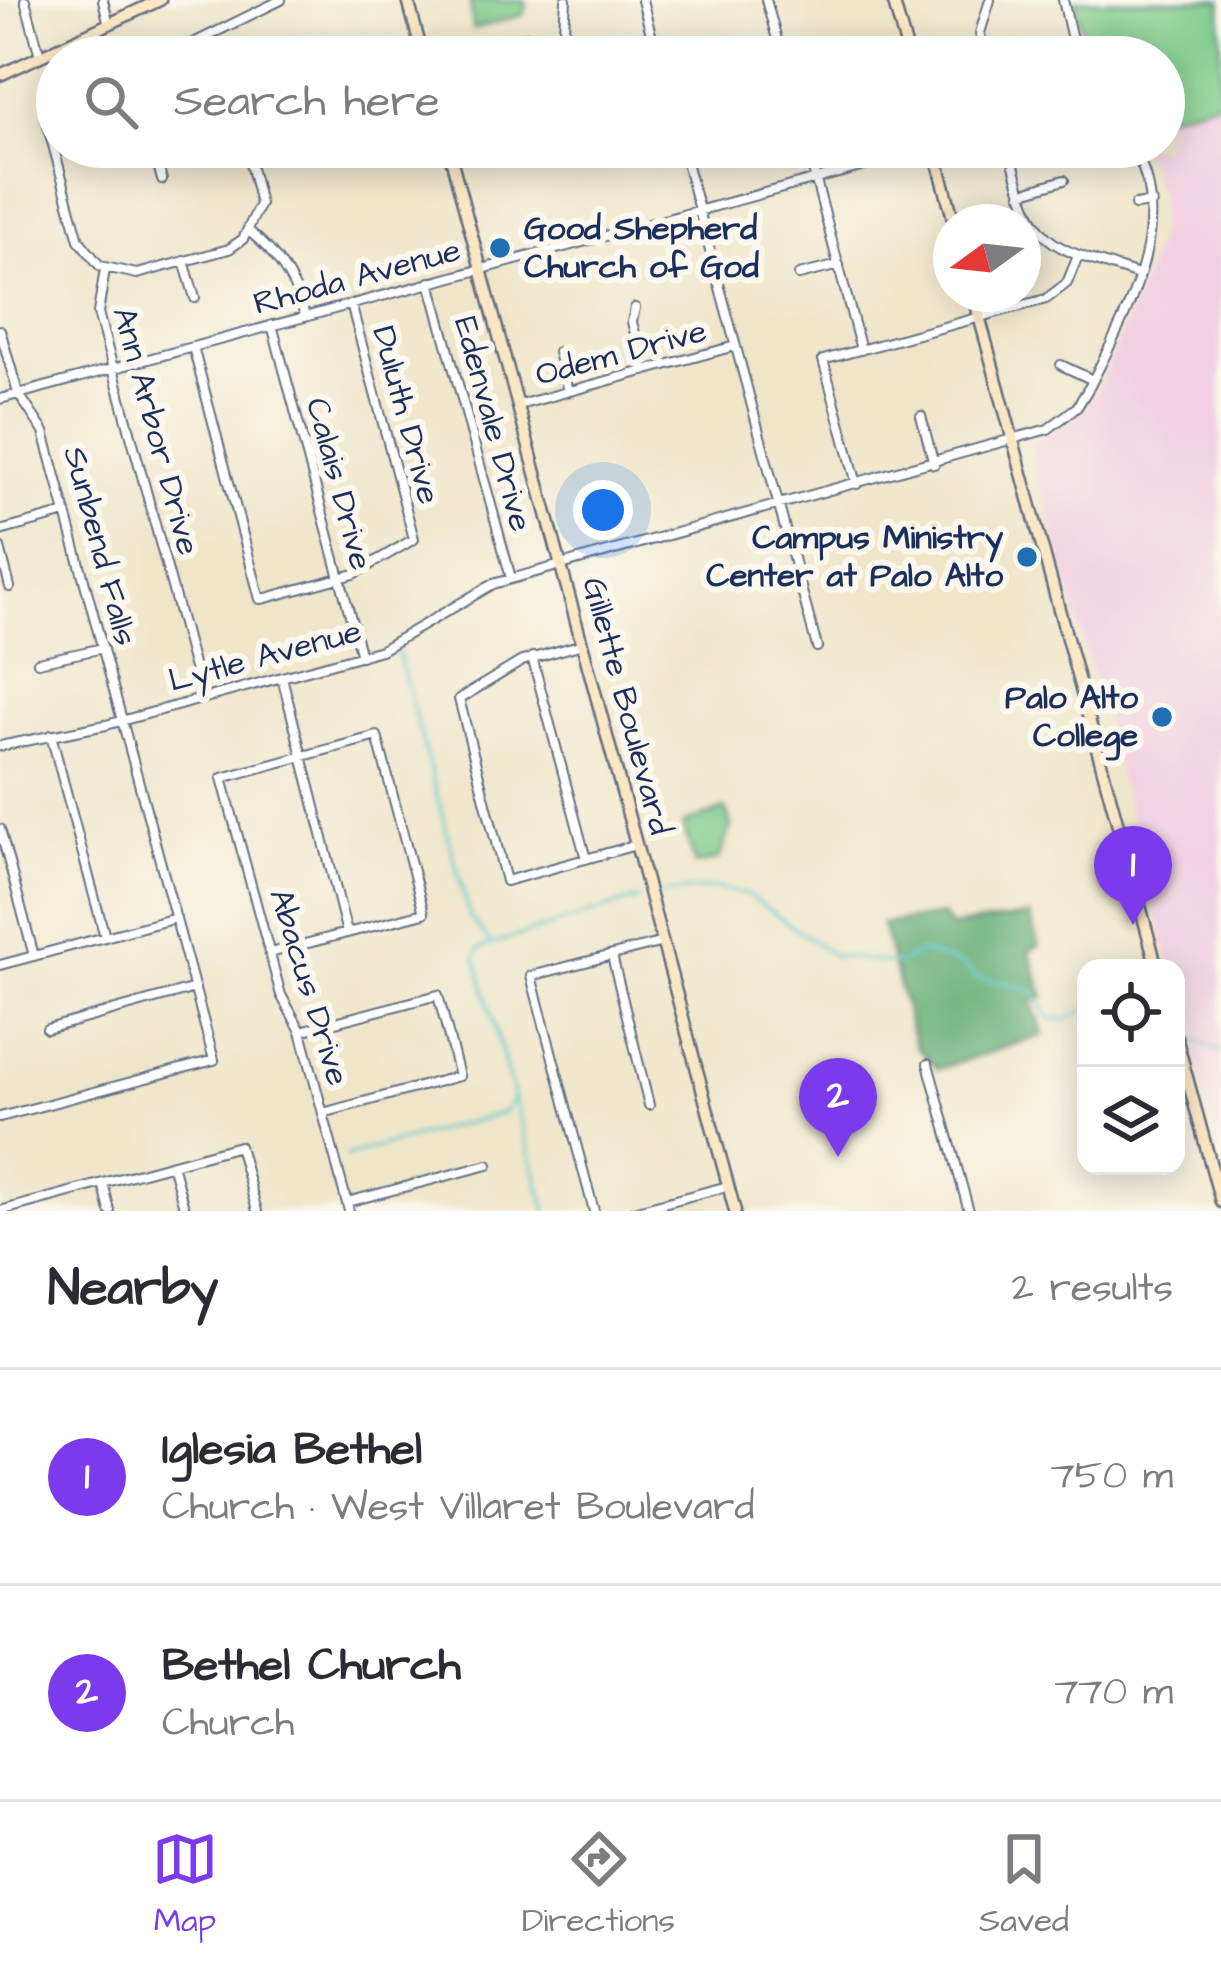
<!DOCTYPE html>
<html lang="en">
<head>
<meta charset="utf-8">
<style>
	body { margin:0; font-family:"Architects Daughter",sans-serif; background:#f2f2f3; color:#2b2b33 }
	.controls { position:absolute; right:36px; bottom:36px; display:grid; overflow:hidden; border-radius:24px; box-shadow:0 6px 30px #0003 }
	.controls button { width:108px; height:108px; display:grid; place-items:center; padding:0; border:0; border-bottom:3px solid #e1e1e2; background:#fff; color:#2b2b33; font:60px sans-serif }
	.compass { position:absolute; left:933px; top:204px; width:108px; height:108px; border-radius:50%; background:#fff; box-shadow:0 6px 30px #0003; rotate:255deg }
	.you { position:absolute; left:603px; top:510px; width:42px; height:42px; margin:-30px; border:9px solid #fff; border-radius:50%; background:#1a73e8; box-shadow:0 0 0 18px #1a73e833 }
	.badge { display:grid; place-items:center; width:78px; height:78px; border-radius:50%; background:#7c3aed; color:#fff; font-size:39px; font-weight:700 }
	.pin { position:absolute; translate:-50% -99px; filter:drop-shadow(0 3px 6px #0008) }
	.pin::after { content:''; position:absolute; top:63px; width:42px; height:36px; background:inherit; clip-path:polygon(0 0,100% 0,50% 100%) }
	.list { margin:0; padding:0; list-style:none }
	h2 { display:flex; justify-content:space-between; align-items:center; height:156px; margin:0; padding:0 48px; font-size:51px }
	h2 small { font-size:39px; font-weight:400; color:#7c7c81 }
	.list li { display:grid; grid-template-columns:78px 1fr auto; gap:36px; align-items:center; box-sizing:border-box; height:216px; padding:0 48px; border-top:3px solid #e1e1e2 }
	.list b { display:block; font-size:45px; white-space:nowrap }
	.list p { margin:0; font-size:39px; white-space:nowrap; color:#7c7c81 }
	.list em { font-size:39px; font-style:normal; color:#7c7c81 }
	.icon { flex:none; width:66px; height:66px; fill:none; stroke:currentColor; stroke-width:2; stroke-linecap:round; stroke-linejoin:round }
	.map { position:relative; flex:none; width:1221px; height:1211px; overflow:hidden }
	.search { position:absolute; background:#fff; box-shadow:0 6px 30px #0003; left:36px; right:36px; top:36px; height:132px; display:flex; align-items:center; gap:30px; box-sizing:border-box; padding:0 42px; border-radius:66px; color:#7c7c81; font-size:45px }
	.sheet { height:588px; background:#fff }
	nav { display:flex; justify-content:space-around; align-items:center; box-sizing:border-box; height:168px; border-top:3px solid #e1e1e2; background:#fff; font-size:33px; color:#7c7c81 }
	nav a { display:grid; justify-items:center; gap:6px }
	nav .on { color:#7c3aed }
	.map>svg:first-child { display:block }
	.built { fill:#f1d0e2 }
	.green { fill:#7dcb8b; stroke:#4c7d74; stroke-width:3 }
	.forest { fill:#66af77; stroke:#406f6a; stroke-width:3 }
	.lines { fill:none; stroke-linecap:round; stroke-linejoin:round }
	.stream { stroke:#58c6cc; stroke-width:3 }
	.street-casing { stroke:#656f84; stroke-width:12 }
	.secondary-casing { stroke:#656f84; stroke-width:15 }
	.street { stroke:#fff; stroke-width:8 }
	.secondary { stroke:#fce6c4; stroke-width:10 }
	.poi-dot { fill:#1f6fb2; stroke:#fbf7ec; stroke-width:4.5 }
	.labels { text-anchor:middle; dominant-baseline:central; stroke-width:12; stroke-linejoin:round; paint-order:stroke }
	.poi-label { font-size:33px; font-weight:bold; fill:#1b2f5e; stroke:#fbf7ec; text-anchor:end }
	.street-label { font-size:33px; fill:#1b2f5e; stroke:#fbf7ec }
</style>
</head>
<body>
<div class="map">
<svg width="1221" height="1211" viewBox="0 0 1221 1211">
	<rect width="100%" height="100%" fill="#fbf7ec"/>
	<filter id="ink" filterUnits="userSpaceOnUse"><feTurbulence type="fractalNoise" baseFrequency=".00833" numOctaves="2"/><feDisplacementMap in="SourceGraphic" scale="24" xChannelSelector="R" yChannelSelector="G"/><feConvolveMatrix kernelMatrix="1 2 1 2 8 2 1 2 1" color-interpolation-filters="sRGB"/></filter>
	<filter id="wash" filterUnits="userSpaceOnUse"><feTurbulence type="fractalNoise" baseFrequency=".004" numOctaves="4" result="noise"/><feDisplacementMap in="SourceGraphic" scale="48" xChannelSelector="R" yChannelSelector="G"/><feGaussianBlur stdDeviation="2.7" result="paint"/><feColorMatrix in="noise" values="0 0 0 0 0 0 0 0 0 0 0 0 0 0 0 0 0 1.4 0 .05"/><feComposite in="paint" operator="in"/></filter>
	<g filter="url(#wash)">
		<rect width="100%" height="100%" fill="#efe6ca"/>
		<path class="built" d="M1221,100V1153L1176,986V968H1171L1030,445L1065,425L1097,391L1144,278L1159,234V193L1142,147H1164V115Z"/>
		<path class="green" d="M470,0H525L527,7L523,15L473,29Z
			M1075,0H1221V100L1164,115V57H1088Z
			M726,809L731,827L719,859L695,865L683,824Z"/>
		<path class="forest" d="M942,915L950,927L1030,916L1039,946L1029,950L1044,996L1032,1002L1044,1035L938,1069L915,1045L882,924Z"/>
		<g class="lines">
			<path class="stream" d="M398,653L470,917L489,941
				M659,894L715,888L748,895L834,956L899,964L920,952L963,965L974,977L1032,989L1049,1018L1067,1020L1086,1009
				M1190,1038L1221,1052
				M514,1098L547,1211
				M346,1156L505,1112L514,1098L476,958L480,948L638,899"/>
		</g>
	</g>
	<g filter="url(#ink)">
		<g class="lines">
			<g class="street-casing">
				<path id="street" d="M25,0L40,56
					M103,0L109,25
					M642,0L657,57
					M766,0L782,57
					M1063,0L1076,57
					M95,32L108,57
					M526,36L535,46L563,51
					M195,42L202,57
					M165,57L281,0
					M562,57L566,0
					M984,57L980,33L990,0
					M57,110L45,116L79,240L100,266L137,274L229,249L243,239L260,204L246,147
					M153,147L162,180
					M682,147L817,647
					M807,147L861,350
					M1009,147C1036,250 1040,243 1139,275
					M1021,193L1064,180
					M1135,205L1152,203
					M250,232C277,254 296,282 305,316
					M184,261L195,298
					M105,269L98,313L202,698
					M799,275L839,265
					M430,282L511,578
					M635,308L632,322L645,371
					M272,325L361,656
					M0,330L18,393L44,432L214,1060L0,1117
					M193,347L260,599L266,598L354,574L414,539L351,304
					M558,352L568,391
					M1061,365L1093,380
					M0,399L935,147
					M519,405L735,346
					M921,416L934,464
					M857,484L823,360L1046,299L1067,283L1078,256
					M0,531L66,513
					M0,548L10,587
					M583,644L522,661L459,699L506,881L636,845
					M532,657L586,859
					M38,662L103,648
					M282,677L347,933
					M51,735L105,937
					M0,746L106,725L381,650L493,584L1048,429L1077,407L1090,386C1126,313 1178,226 1133,147
					M0,829L34,956
					M270,953L424,913L377,736L222,778L281,995L301,1031L349,1211
					M612,956L649,1105
					M0,965L176,918
					M47,1029L195,988
					M301,1031L438,995L459,1076L323,1113
					M928,1064L969,1211
					M172,1164L185,1211
					M103,1183L110,1211
					M347,1202L488,1165
					M0,1211L239,1146L257,1211
					M594,1211L531,976L663,942
					M633,1211L728,1186"/>
			</g>
			<g class="secondary-casing">
				<path id="secondary" d="M408,0L423,57
					M893,0L909,57
					M0,75L160,0
					M448,147L735,1211
					M934,147L954,222
					M973,294L1157,968
					M1176,1037L1221,1202"/>
			</g>
			<use href="#street" class="street"/>
			<use href="#secondary" class="secondary"/>
		</g>
	</g>
	<g class="poi-dot">
		<circle cx="500" cy="248" r="12"/>
		<circle cx="1027" cy="557" r="12"/>
		<circle cx="1162" cy="717" r="12"/>
	</g>
	<g class="labels">
		<g class="poi-label">
			<text x="524" y="229" text-anchor="start">Good Shepherd<tspan x="524" dy="38">Church of God</tspan></text>
			<text x="1003" y="538">Campus Ministry<tspan x="1003" dy="38">Center at Palo Alto</tspan></text>
			<text x="1138" y="698">Palo Alto<tspan x="1138" dy="38">College</tspan></text>
		</g>
		<g class="street-label">
			<text transform="translate(357 277) rotate(-15)">Rhoda Avenue</text>
			<text transform="translate(621 353) rotate(-15)">Odem Drive</text>
			<text transform="translate(406 415) rotate(75)">Duluth Drive</text>
			<text transform="translate(493 424) rotate(75)">Edenvale Drive</text>
			<text transform="translate(156 431) rotate(75)">Ann Arbor Drive</text>
			<text transform="translate(339 484) rotate(75)">Calais Drive</text>
			<text transform="translate(100 546) rotate(75)">Sunbend Falls</text>
			<text transform="translate(265 656) rotate(-15)">Lytle Avenue</text>
			<text transform="translate(627 706) rotate(75)">Gillette Boulevard</text>
			<text transform="translate(309 987) rotate(73)">Abacus Drive</text>
		</g>
	</g>
</svg>
<div class="controls">
<button><svg class="icon" aria-label="locate" viewBox="0 0 24 24"><circle cx="12" cy="12" r="6"/><path d="M12 2v4M12 18v4M2 12h4M18 12h4"/></svg></button>
<button><svg class="icon" aria-label="layers" viewBox="0 0 24 24"><path d="M12 4l9 5-9 5-9-5zM3 14l9 5 9-5"/></svg></button>
</div>
<svg class="compass" viewBox="-18 -18 36 36"><path d="M0-13l5 13h-10z" fill="#e53935"/><path d="M0 13l5-13h-10z" fill="#7c7c81"/></svg>
<div class="you"></div>
<div class="pin badge" style="left:1133px;top:925px">1</div>
<div class="pin badge" style="left:838px;top:1157px">2</div>
<div class="search"><svg class="icon" aria-label="search" viewBox="0 0 24 24"><circle cx="10" cy="10" r="6"/><path d="M15 15l6 6"/></svg>Search here</div>
</div>
<section class="sheet">
<h2>Nearby<small>2 results</small></h2>
<ul class="list">
<li><span class="badge">1</span><div><b>Iglesia Bethel</b><p>Church · West Villaret Boulevard</p></div><em>750 m</em></li>
<li><span class="badge">2</span><div><b>Bethel Church</b><p>Church</p></div><em>770 m</em></li>
</ul>
</section>
<nav>
<a class="on"><svg class="icon" aria-label="map" viewBox="0 0 24 24"><path d="M3 6l6-2 6 2 6-2v14l-6 2-6-2-6 2zM9 4v14M15 6v14"/></svg>Map</a>
<a><svg class="icon" aria-label="directions" viewBox="0 0 24 24"><path d="M12 3l9 9-9 9-9-9zM9 14v-3h6M13 9l2 2-2 2"/></svg>Directions</a>
<a><svg class="icon" aria-label="saved" viewBox="0 0 24 24"><path d="M7 4h10v16l-5-4-5 4z"/></svg>Saved</a>
</nav>
</body>
</html>
